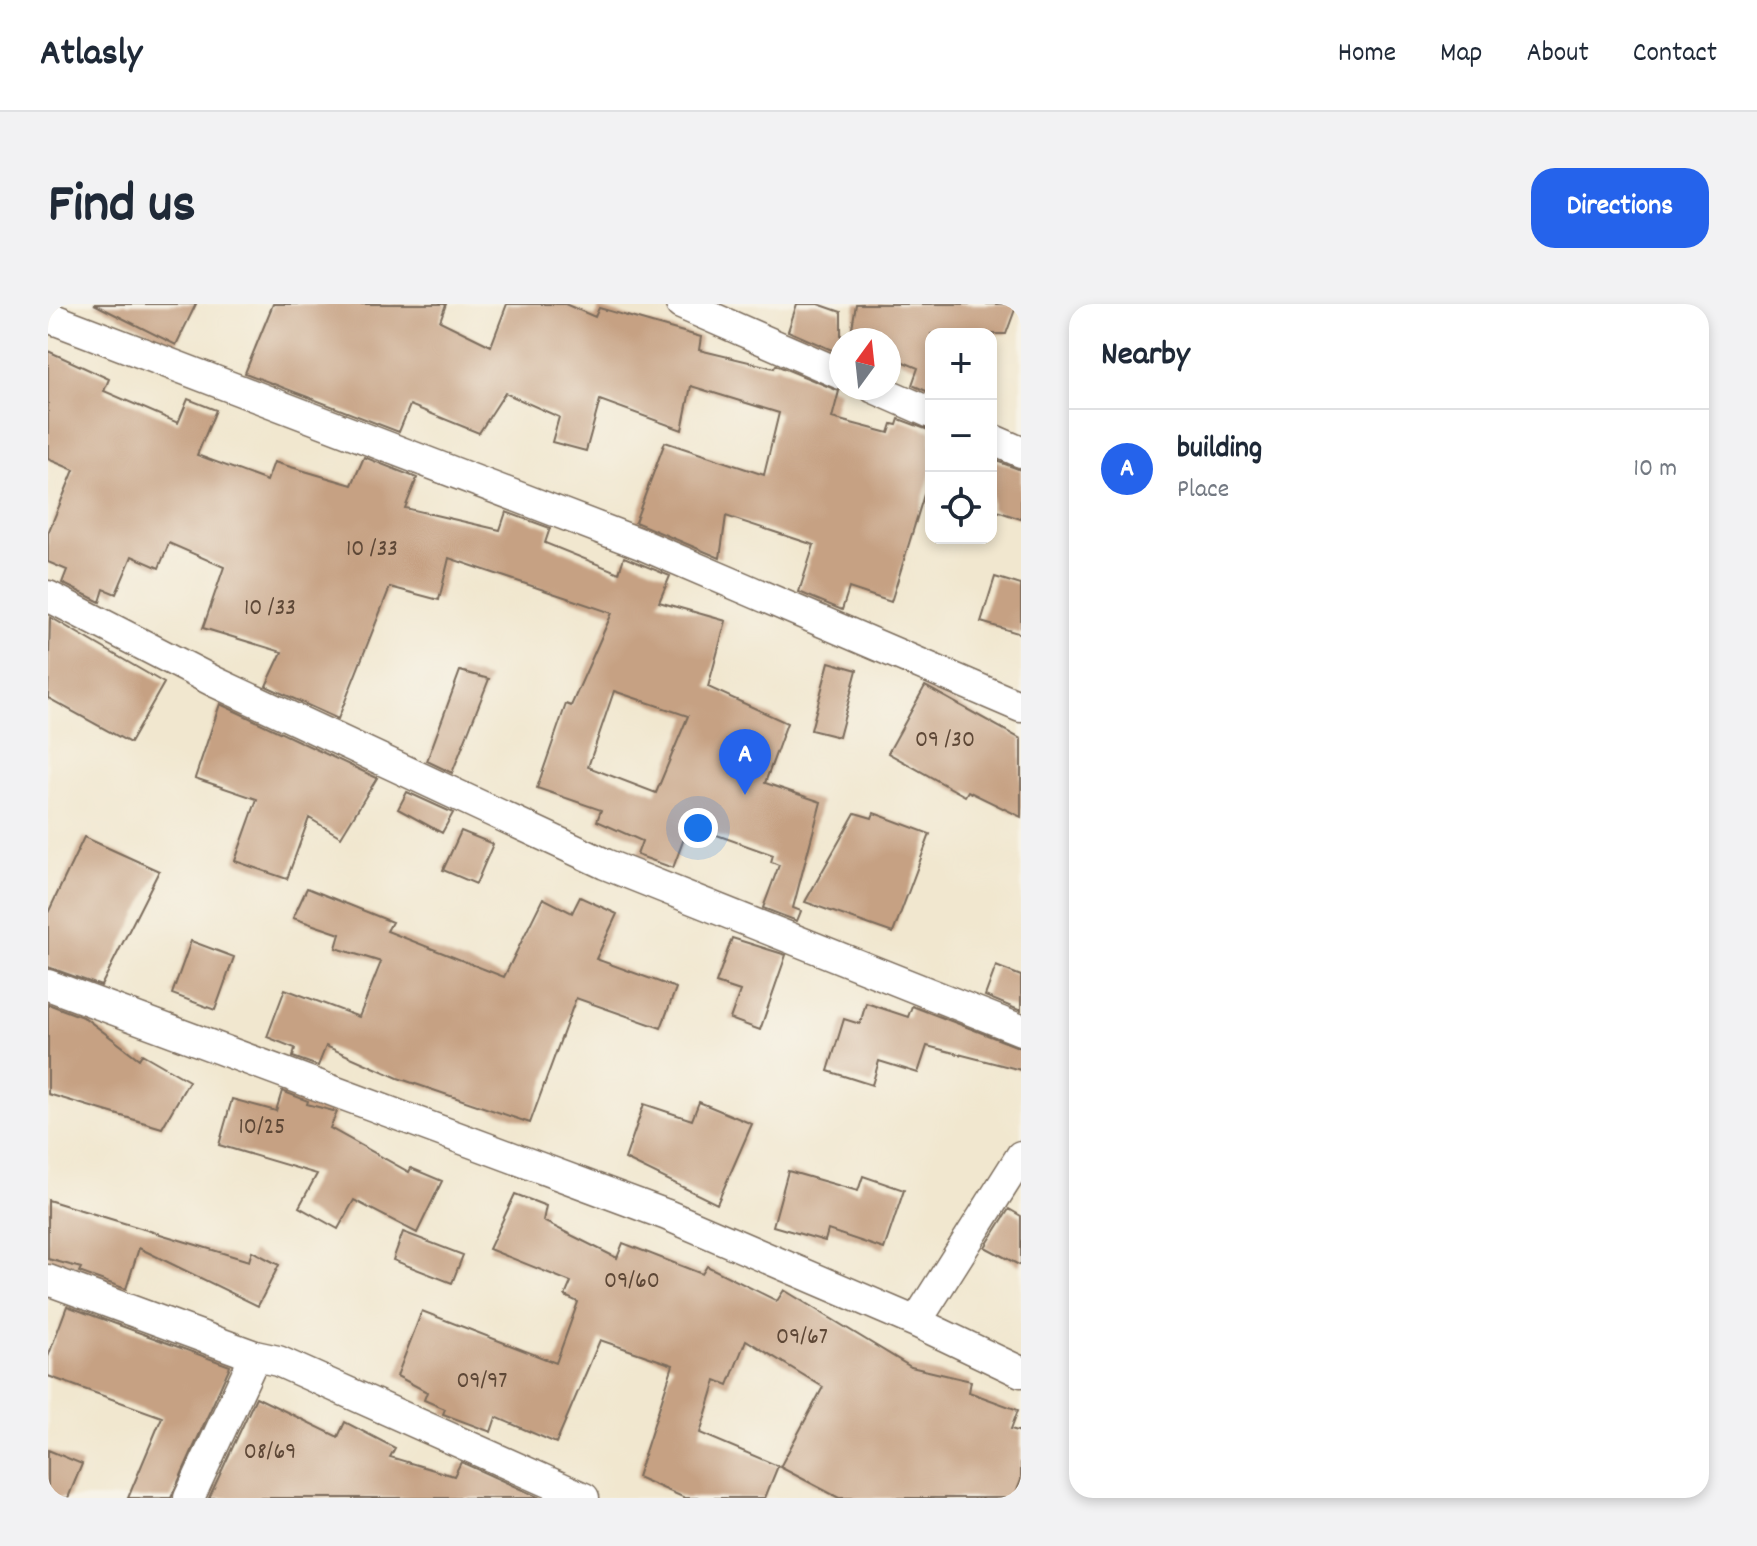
<!DOCTYPE html>
<html lang="en">
<head>
<meta charset="utf-8">
<style>
	body { margin:0; font-family:Dekko,sans-serif; background:#f2f2f3; color:#1f2937 }
	.controls { position:absolute; right:24px; top:24px; display:grid; overflow:hidden; border-radius:16px; box-shadow:0 4px 12px #0003 }
	.controls button { width:72px; height:72px; display:grid; place-items:center; padding:0; border:0; border-bottom:2px solid #e0e1e3; background:#fff; color:#1f2937; font:40px sans-serif }
	.compass { position:absolute; left:781px; top:24px; width:72px; height:72px; border-radius:50%; background:#fff; box-shadow:0 4px 12px #0003; rotate:15deg }
	.you { position:absolute; left:650px; top:524px; width:28px; height:28px; margin:-20px; border:6px solid #fff; border-radius:50%; background:#1a73e8; box-shadow:0 0 0 12px #1a73e833 }
	.badge { display:grid; place-items:center; width:52px; height:52px; border-radius:50%; background:#2563eb; color:#fff; font-size:26px; font-weight:700 }
	.pin { position:absolute; translate:-50% -66px; filter:drop-shadow(0 2px 4px #0008) }
	.pin::after { content:''; position:absolute; top:42px; width:28px; height:24px; background:inherit; clip-path:polygon(0 0,100% 0,50% 100%) }
	.list { margin:0; padding:0; list-style:none }
	h2 { display:flex; justify-content:space-between; align-items:center; height:104px; margin:0; padding:0 32px; font-size:34px }
	h2 small { font-size:26px; font-weight:400; color:#747a83 }
	.list li { display:grid; grid-template-columns:52px 1fr auto; gap:24px; align-items:center; box-sizing:border-box; height:120px; padding:0 32px; border-top:2px solid #e0e1e3 }
	.list b { display:block; font-size:30px; white-space:nowrap }
	.list p { margin:0; font-size:26px; white-space:nowrap; color:#747a83 }
	.list em { font-size:26px; font-style:normal; color:#747a83 }
	.icon { flex:none; width:44px; height:44px; fill:none; stroke:currentColor; stroke-width:2; stroke-linecap:round; stroke-linejoin:round }
	.map { position:relative; flex:none; width:973px; height:1194px; overflow:hidden; border-radius:24px }
	header { display:flex; align-items:center; gap:48px; box-sizing:border-box; height:112px; padding:0 40px; background:#fff; border-bottom:2px solid #e0e1e3 }
	header strong { font-size:38px }
	nav { display:flex; gap:44px; margin-inline-start:auto; font-size:28px }
	.intro { display:flex; align-items:center; justify-content:space-between; box-sizing:border-box; height:192px; padding:0 48px }
	h1 { margin:0; font-size:56px }
	.button { padding:20px 36px; border-radius:24px; background:#2563eb; color:#fff; font-size:28px; font-weight:700 }
	main { display:flex; gap:48px; padding:0 48px }
	aside { flex:1; background:#fff; border-radius:24px; box-shadow:0 4px 12px #0003 }
	.map>svg:first-child { display:block }
	.building { fill:#c6a183; fill-rule:evenodd }
	.lines { fill:none; stroke-linecap:round; stroke-linejoin:round }
	.minor-casing { stroke:#7b6c5c; stroke-width:33 }
	.minor { stroke:#fff; stroke-width:30 }
	.labels { text-anchor:middle; dominant-baseline:central; stroke-width:6; stroke-linejoin:round; paint-order:stroke }
	.number-label { font-size:24px; fill:#5e4837 }
</style>
</head>
<body>
<header>
<strong>Atlasly</strong>
<nav><a>Home</a><a>Map</a><a>About</a><a>Contact</a></nav>
</header>
<div class="intro"><h1>Find us</h1><a class="button">Directions</a></div>
<main>
<div class="map">
<svg width="973" height="1194" viewBox="0 0 973 1194">
	<rect width="100%" height="100%" fill="#f7f3e8"/>
	<filter id="ink" filterUnits="userSpaceOnUse"><feTurbulence type="fractalNoise" baseFrequency=".0125" numOctaves="2"/><feDisplacementMap in="SourceGraphic" scale="16" xChannelSelector="R" yChannelSelector="G"/><feConvolveMatrix kernelMatrix="1 2 1 2 8 2 1 2 1" color-interpolation-filters="sRGB"/></filter>
	<filter id="wash" filterUnits="userSpaceOnUse"><feTurbulence type="fractalNoise" baseFrequency=".006" numOctaves="4" result="noise"/><feDisplacementMap in="SourceGraphic" scale="32" xChannelSelector="R" yChannelSelector="G"/><feGaussianBlur stdDeviation="1.8" result="paint"/><feColorMatrix in="noise" values="0 0 0 0 0 0 0 0 0 0 0 0 0 0 0 0 0 1.4 0 .05"/><feComposite in="paint" operator="in"/></filter>
	<g filter="url(#wash)">
		<rect width="100%" height="100%" fill="#f1e7cf"/>
		<g id="blocks">
			<path class="building" d="M46,0H148L128,41Z
				M225,0H398L392,17L443,42L459,0H517L547,13L551,4L653,33L651,46L726,64L728,61L791,87L784,114L841,129L844,120L849,121L851,115L883,127V168L843,298L801,284L794,306L751,288L766,241L678,212L672,254L587,218L617,138L716,171L731,109L643,82L634,126L552,96L538,147L504,138L511,113L457,89L431,129L362,101L351,128L197,69Z
				M749,0H770L793,8V50L740,27Z
				M808,0H969L958,30H883V89L864,81L870,64L841,52V36H802Z
				M0,47L61,75L56,87L130,119L140,95L168,106L149,151L219,177L226,158L304,181L316,153L369,174L357,204L452,226L458,208L502,224L497,239L571,269L576,253L622,272L611,298L678,317L660,383L739,419L717,479L773,498L745,604L753,607L749,617L715,604L731,561L723,558L725,551L641,521L625,564L589,551L594,537L549,517L553,506L489,484L518,400L523,402L564,309L401,254L391,296L342,283L290,415L218,382L234,348L155,324L176,263L121,239L111,264L84,252L68,290L56,285L52,298L14,279L19,266L0,258V229L26,166L0,155ZM566,387L640,412L608,489L540,463Z
				M943,155L973,166V215L943,205Z
				M947,273L973,281V330L933,318Z
				M2,313L116,379L82,439L0,394Z
				M781,358L809,366L791,433L763,426Z
				M412,367L441,375L404,469L379,457Z
				M877,382L973,435V513L920,487L917,492L840,449Z
				M172,400L329,474L293,533L261,514L239,575L187,557L209,495L147,474Z
				M359,488L405,509L394,529L350,505Z
				M807,509L824,514L826,509L882,530L845,629L757,598Z
				M413,527L445,540L428,580L395,566Z
				M36,533L111,567L53,682L0,663V609Z
				M259,584L344,618L339,627L456,673L495,594L524,609L532,593L569,610L548,655L628,684L613,724L528,694L482,819L350,774L278,742L270,762L245,753L247,744L219,733L237,685L311,713L333,658L288,644L292,630L245,614Z
				M684,634L738,651L712,726L682,715L692,687L668,679Z
				M143,637L186,653L167,706L124,690Z
				M948,662L973,672V707L937,692Z
				M818,699L860,713L864,702L973,744V766L879,742L870,769L831,757L824,781L780,767L796,715L812,720Z
				M0,700L37,714L91,755L94,750L141,777L114,824L0,790Z
				M234,787L260,797L259,800L289,808L282,824L361,868L363,864L394,877L369,929L306,896L290,925L251,903L269,870L171,841L184,795L228,807Z
				M651,798L704,820L669,900L577,855L596,800L644,816Z
				M740,867L810,887L815,872L856,886L836,945L780,926L777,937L725,922Z
				M467,890L498,902L495,917L569,954L575,939L654,970L659,962L729,997L736,986L863,1063L923,1077L921,1088L970,1106L963,1125L973,1128V1176L966,1194H791L732,1163L775,1083L698,1036L680,1081L668,1076L652,1129L730,1162L717,1194H637L589,1173L625,1061L552,1036L508,1139L448,1113L443,1128L395,1110L397,1105L376,1096L379,1088L349,1072L374,1007L508,1059L530,998L517,992L523,978L441,945Z
				M0,896L201,957L204,947L231,961L210,1002L91,944L78,985L31,968L33,964L0,955Z
				M961,905L973,912V962L937,943Z
				M355,928L415,951L404,979L345,956Z
				M19,1002L182,1062L123,1194H80L114,1113L0,1072V1053Z
				M208,1093L290,1133L297,1118L347,1144L342,1153L406,1172L413,1158L492,1194H161Z
				M0,1146L34,1160L20,1194H0Z"/>
		</g>
	</g>
	<g filter="url(#ink)">
		<use href="#blocks" fill-opacity="0" stroke="#7b6c5c" stroke-width="2"/>
		<g class="lines">
			<g class="minor-casing">
				<path id="minor" d="M633,0L793,70
					M0,13L593,240L973,403
					M826,84L883,109
					M943,135L973,148
					M0,292L167,378L557,560L973,726
					M0,681L619,911L868,1018L973,1068
					M0,976L207,1052L230,1057L536,1194
					M868,1018L973,852
					M141,1194L207,1052"/>
			</g>
			<use href="#minor" class="minor"/>
		</g>
	</g>
	<g class="labels">
		<g class="number-label">
			<text x="324" y="246">10 /33</text>
			<text x="222" y="305">10 /33</text>
			<text x="897" y="437">09 /30</text>
			<text x="214" y="824">10/25</text>
			<text x="584" y="978">09/60</text>
			<text x="754" y="1034">09/67</text>
			<text x="434" y="1078">09/97</text>
			<text x="222" y="1149">08/69</text>
		</g>
	</g>
</svg>
<div class="controls">
<button>+</button>
<button>−</button>
<button><svg class="icon" aria-label="locate" viewBox="0 0 24 24"><circle cx="12" cy="12" r="6"/><path d="M12 2v4M12 18v4M2 12h4M18 12h4"/></svg></button>
</div>
<svg class="compass" viewBox="-18 -18 36 36"><path d="M0-13l5 13h-10z" fill="#e53935"/><path d="M0 13l5-13h-10z" fill="#747a83"/></svg>
<div class="you"></div>
<div class="pin badge" style="left:697px;top:491px">A</div>
</div>
<aside>
<h2>Nearby<small></small></h2>
<ul class="list">
<li><span class="badge">A</span><div><b>building</b><p>Place</p></div><em>10 m</em></li>
</ul>
</aside>
</main>
</body>
</html>
